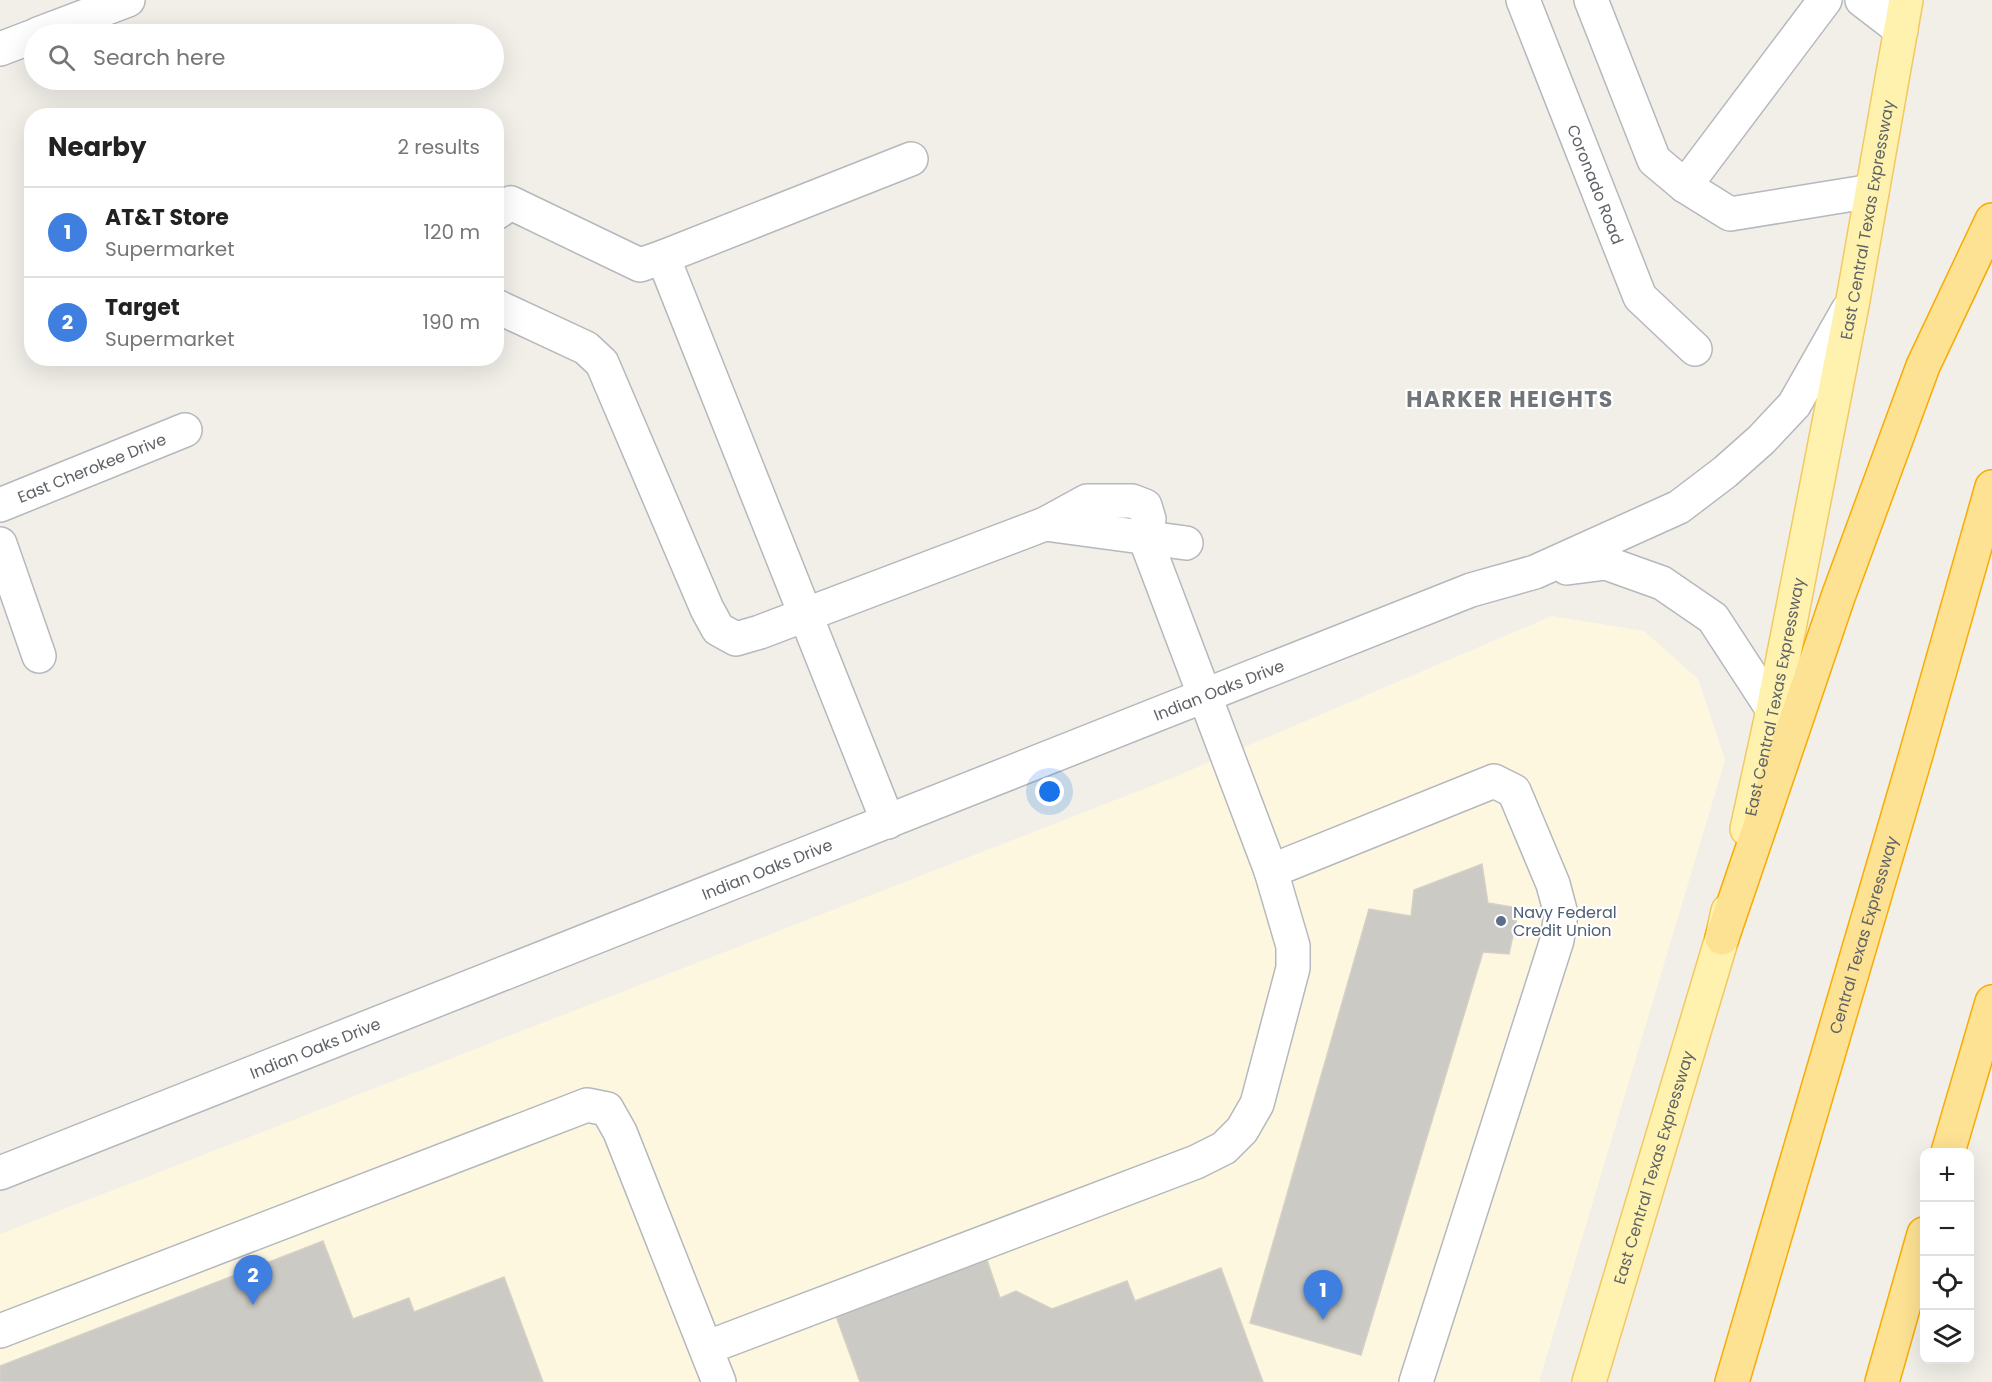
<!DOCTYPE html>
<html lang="en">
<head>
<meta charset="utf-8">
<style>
	body { margin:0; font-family:Poppins,sans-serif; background:#f2f2f2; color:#222 }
	.controls { position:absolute; right:18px; bottom:18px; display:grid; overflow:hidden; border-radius:12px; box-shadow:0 6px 24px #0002 }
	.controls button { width:54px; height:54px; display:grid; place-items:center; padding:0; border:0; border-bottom:2px solid #e0e0e0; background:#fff; color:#222; font:30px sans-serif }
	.you { position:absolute; left:1050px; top:792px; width:21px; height:21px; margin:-15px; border:4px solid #fff; border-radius:50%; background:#1a73e8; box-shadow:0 0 0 9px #1a73e833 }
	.badge { display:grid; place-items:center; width:39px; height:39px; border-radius:50%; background:#2563eb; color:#fff; font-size:20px; font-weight:700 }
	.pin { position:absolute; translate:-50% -50px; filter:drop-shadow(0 2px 3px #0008) }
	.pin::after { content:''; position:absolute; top:32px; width:21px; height:18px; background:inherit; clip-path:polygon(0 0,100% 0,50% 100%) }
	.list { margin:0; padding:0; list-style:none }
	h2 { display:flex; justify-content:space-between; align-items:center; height:78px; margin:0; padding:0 24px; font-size:26px }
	h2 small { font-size:20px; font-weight:400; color:#767676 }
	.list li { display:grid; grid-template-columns:39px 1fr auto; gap:18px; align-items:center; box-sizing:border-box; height:90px; padding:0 24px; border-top:2px solid #e0e0e0 }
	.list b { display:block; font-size:22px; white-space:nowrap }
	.list p { margin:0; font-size:20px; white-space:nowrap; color:#767676 }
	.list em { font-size:20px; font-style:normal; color:#767676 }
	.icon { flex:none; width:33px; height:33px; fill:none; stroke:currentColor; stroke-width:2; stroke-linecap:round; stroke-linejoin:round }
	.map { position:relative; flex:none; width:1992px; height:1382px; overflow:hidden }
	.search { position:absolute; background:#fff; box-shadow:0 6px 24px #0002; left:24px; top:24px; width:480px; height:66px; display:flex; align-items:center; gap:15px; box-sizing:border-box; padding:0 21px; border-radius:33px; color:#767676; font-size:22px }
	.panel { position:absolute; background:#fff; box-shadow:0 6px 24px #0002; left:24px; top:108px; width:480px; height:258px; border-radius:24px }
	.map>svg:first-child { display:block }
	.commercial { fill:#fef7e0 }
	.building { fill:#cccac5; stroke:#d6d1c6; stroke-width:1.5 }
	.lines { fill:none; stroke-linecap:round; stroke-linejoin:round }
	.minor-casing { stroke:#b5b8bc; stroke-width:36 }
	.major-casing { stroke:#f2c960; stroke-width:36 }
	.highway-casing { stroke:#f9ab00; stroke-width:36 }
	.minor { stroke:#fff; stroke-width:33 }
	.major { stroke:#fff2af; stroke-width:33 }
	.highway { stroke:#fde293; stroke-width:33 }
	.service-dot { fill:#5c6f8a; stroke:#fff; stroke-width:2 }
	.labels { text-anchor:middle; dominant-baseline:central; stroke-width:4.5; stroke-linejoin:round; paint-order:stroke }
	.street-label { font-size:16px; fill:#5f6368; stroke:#fff }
	.service-label { font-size:16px; fill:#4e5e75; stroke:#fff; text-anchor:start }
	.district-label { font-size:22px; font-weight:bold; letter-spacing:1.5px; fill:#70757a; stroke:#fff }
</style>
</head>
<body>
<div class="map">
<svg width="1992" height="1382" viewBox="0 0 1992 1382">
	<rect width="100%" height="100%" fill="#f1efe8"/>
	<path class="commercial" d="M1552,616L1644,631L1698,679L1725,760L1539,1382H0V1234L1172,778Z"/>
	<path class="building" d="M1482,864L1488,903L1519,908L1509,954L1483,952L1361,1355L1250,1323L1369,909L1411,916L1414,890Z
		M323,1241L353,1319L409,1298L414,1312L504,1277L543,1382H0V1366Z
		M987,1260L1000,1298L1016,1291L1052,1309L1127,1281L1135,1301L1221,1268L1263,1382H860L836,1316Z"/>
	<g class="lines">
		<g class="minor-casing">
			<g id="minor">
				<path id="s1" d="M1523,0L1640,297L1695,349"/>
				<path d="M1591,0L1654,160L1685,186"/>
				<path d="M1825,0L1685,186L1730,214L1872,191"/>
				<path d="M1862,0L1901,30"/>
				<path d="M38,34L128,0"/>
				<path d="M0,49L34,36"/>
				<path d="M496,213L511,203L640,265L663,257"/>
				<path d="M496,306L586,348L602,363L707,609L718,629L736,639L760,632L1045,524L1186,543"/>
				<path id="s2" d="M0,505L185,430"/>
				<path d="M0,544L39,656"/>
				<path d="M1567,568L1606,563L1662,583L1713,618L1773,710"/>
				<path d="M888,822L663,257L911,159"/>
				<path d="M1271,871L1494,781L1514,791L1553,884L1561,914L1557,940L1416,1382"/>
				<path id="s3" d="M0,1173L1471,590L1535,572L1679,507L1725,472L1761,440L1794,405L1848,310"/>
				<path d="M0,1331L587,1105L607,1109L620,1132L719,1382"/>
				<path d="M706,1348L1196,1162L1224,1148L1242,1130L1257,1104L1293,968V946L1271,871L1145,538L1149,519L1145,506L1132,501H1087L1045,524"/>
			</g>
		</g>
		<g class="major-casing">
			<g id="major">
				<path id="s4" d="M1747,829L1773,710L1853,300L1906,0"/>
				<path id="s5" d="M1589,1382L1722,938L1728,911"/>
			</g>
		</g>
		<g class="highway-casing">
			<g id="highway">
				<path d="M1722,938L1838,597L1923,366L1992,220"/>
				<path d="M1948,1152L1992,1002"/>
				<path id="s6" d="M1732,1382L1915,758L1992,487"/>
				<path d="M1882,1382L1924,1234"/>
			</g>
		</g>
		<use href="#minor" class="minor"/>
		<use href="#major" class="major"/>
		<use href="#highway" class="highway"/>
	</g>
	<circle class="service-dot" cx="1501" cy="921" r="6"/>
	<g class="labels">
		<g class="street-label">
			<text stroke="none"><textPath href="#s1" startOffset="198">Coronado Road</textPath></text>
			<text stroke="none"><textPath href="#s4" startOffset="621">East Central Texas Expressway</textPath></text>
			<text stroke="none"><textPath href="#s2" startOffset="99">East Cherokee Drive</textPath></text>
			<text stroke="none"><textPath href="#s3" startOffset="1311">Indian Oaks Drive</textPath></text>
			<text stroke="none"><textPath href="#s4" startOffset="135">East Central Texas Expressway</textPath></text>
			<text stroke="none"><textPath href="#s3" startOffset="825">Indian Oaks Drive</textPath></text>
			<text stroke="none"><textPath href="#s6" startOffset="466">Central Texas Expressway</textPath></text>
			<text stroke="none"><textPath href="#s3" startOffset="339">Indian Oaks Drive</textPath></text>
			<text stroke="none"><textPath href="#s5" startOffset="224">East Central Texas Expressway</textPath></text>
		</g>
		<g class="service-label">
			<text x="1513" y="912">Navy Federal<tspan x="1513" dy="18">Credit Union</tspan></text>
		</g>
		<g class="district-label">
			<text x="1510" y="399">HARKER HEIGHTS</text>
		</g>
	</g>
</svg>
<div class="controls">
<button>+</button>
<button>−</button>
<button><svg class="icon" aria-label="locate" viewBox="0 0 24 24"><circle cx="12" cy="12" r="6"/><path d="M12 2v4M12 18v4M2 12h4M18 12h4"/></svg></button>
<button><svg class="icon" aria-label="layers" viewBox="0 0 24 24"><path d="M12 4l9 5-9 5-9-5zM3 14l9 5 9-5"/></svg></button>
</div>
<div class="you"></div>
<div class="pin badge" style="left:1323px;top:1320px;background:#3f7fe0">1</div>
<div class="pin badge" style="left:253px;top:1305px;background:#3f7fe0">2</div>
<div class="search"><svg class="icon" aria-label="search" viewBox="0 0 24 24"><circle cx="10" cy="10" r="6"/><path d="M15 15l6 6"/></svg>Search here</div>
<section class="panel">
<h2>Nearby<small>2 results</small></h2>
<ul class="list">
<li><span class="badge" style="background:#3f7fe0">1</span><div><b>AT&amp;T Store</b><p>Supermarket</p></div><em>120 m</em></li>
<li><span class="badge" style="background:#3f7fe0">2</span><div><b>Target</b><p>Supermarket</p></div><em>190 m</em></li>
</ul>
</section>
</div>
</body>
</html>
